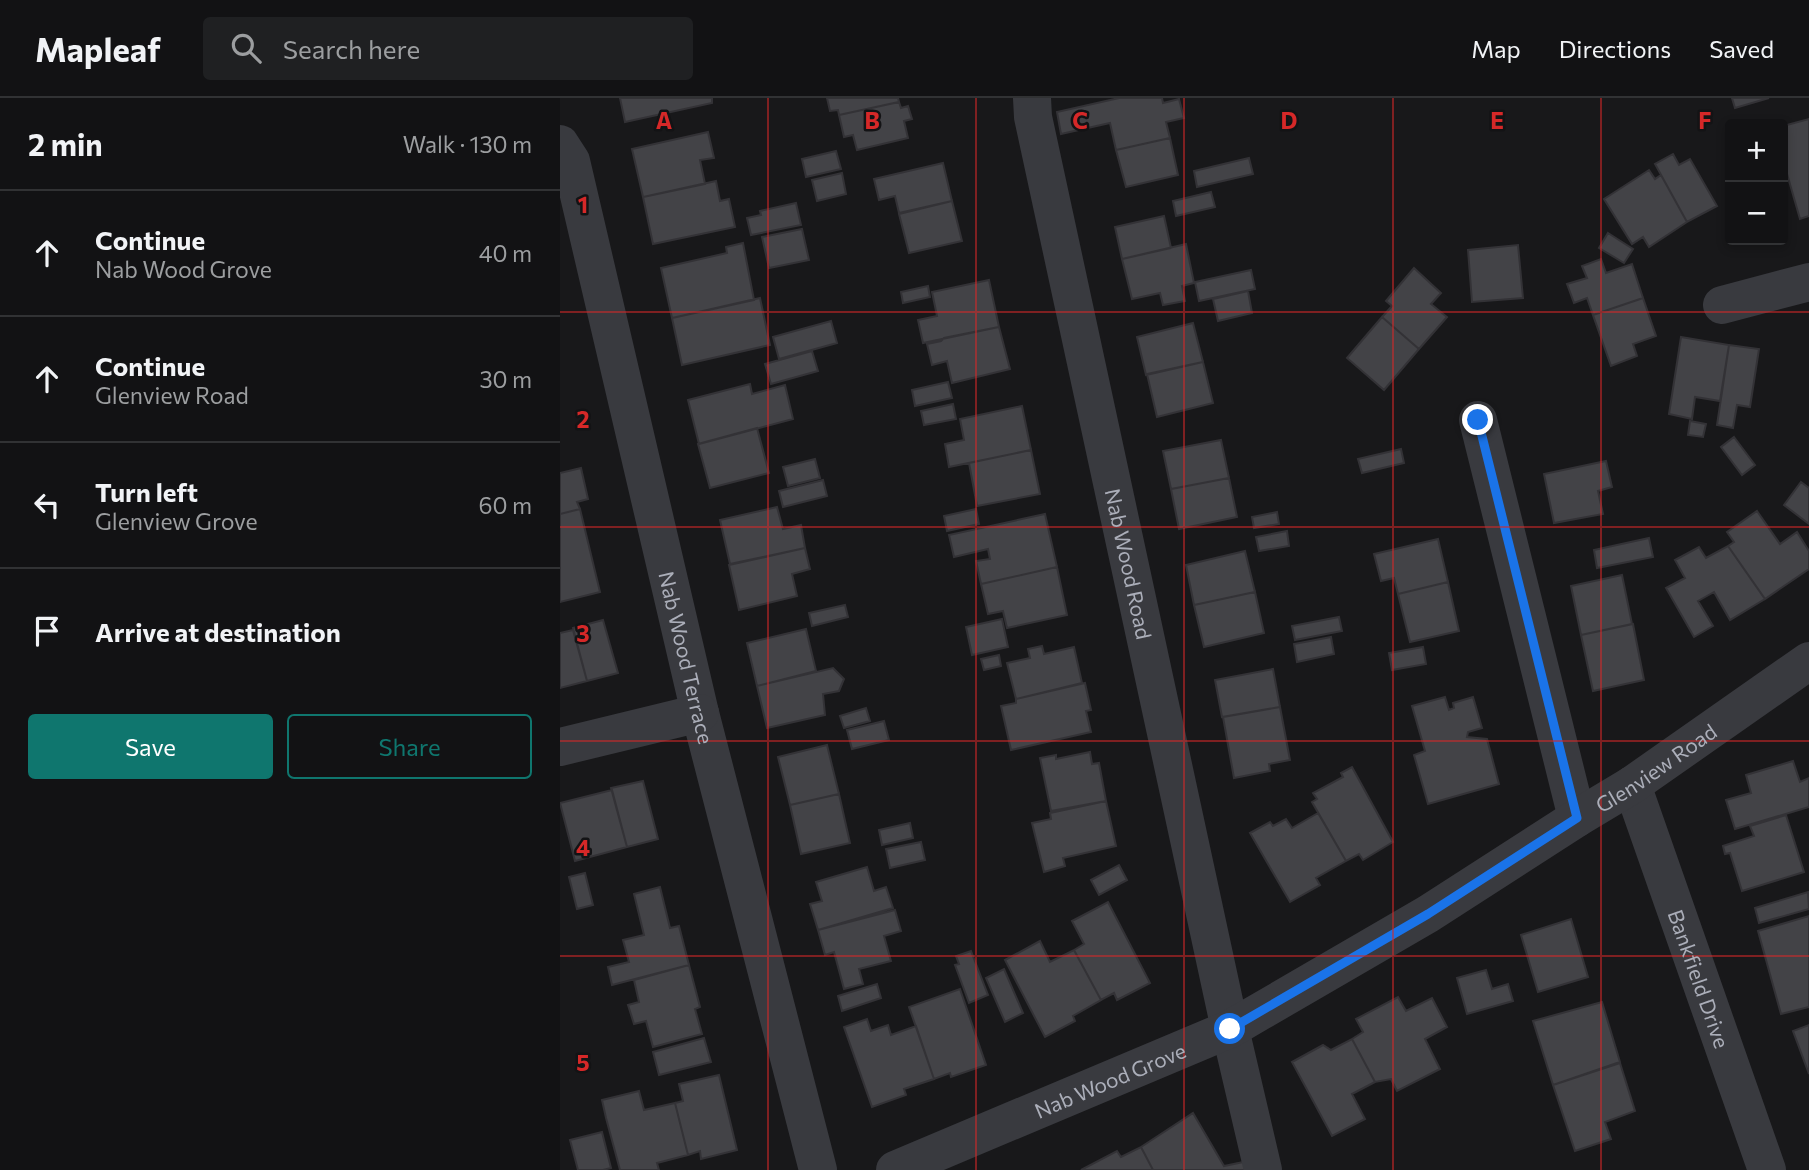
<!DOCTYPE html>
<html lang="en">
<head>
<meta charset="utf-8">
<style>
	body { margin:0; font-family:Commissioner,sans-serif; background:#1f2022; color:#f1f3f6 }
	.controls { position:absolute; right:21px; top:21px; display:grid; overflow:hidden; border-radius:7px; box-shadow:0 4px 10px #0003 }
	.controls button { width:63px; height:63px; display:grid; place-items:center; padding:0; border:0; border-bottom:2px solid #313234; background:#121214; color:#f1f3f6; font:35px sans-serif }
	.stop { position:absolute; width:21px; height:21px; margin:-16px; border:5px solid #1a73e8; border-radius:50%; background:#fff }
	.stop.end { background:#1a73e8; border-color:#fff; box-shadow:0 2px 7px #0008 }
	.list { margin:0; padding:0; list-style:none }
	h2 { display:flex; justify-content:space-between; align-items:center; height:91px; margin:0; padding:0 28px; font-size:30px }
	h2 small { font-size:23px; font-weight:400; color:#9c9ea0 }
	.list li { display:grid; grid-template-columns:46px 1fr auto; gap:21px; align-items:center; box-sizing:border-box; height:126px; padding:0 28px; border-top:2px solid #313234 }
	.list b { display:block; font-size:26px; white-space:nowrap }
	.list p { margin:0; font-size:23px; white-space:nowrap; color:#9c9ea0 }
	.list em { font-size:23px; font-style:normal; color:#9c9ea0 }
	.actions { display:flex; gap:14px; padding:21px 28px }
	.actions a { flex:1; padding:16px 0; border:2px solid #0f766e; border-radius:7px; text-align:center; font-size:24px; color:#0f766e }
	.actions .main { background:#0f766e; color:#fff }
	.icon { flex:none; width:38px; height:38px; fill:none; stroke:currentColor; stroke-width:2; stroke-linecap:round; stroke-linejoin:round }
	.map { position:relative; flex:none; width:1249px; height:1072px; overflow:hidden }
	header { display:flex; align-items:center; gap:42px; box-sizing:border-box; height:98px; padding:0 35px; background:#121214; border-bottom:2px solid #313234 }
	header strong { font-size:33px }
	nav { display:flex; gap:38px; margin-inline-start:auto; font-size:24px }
	.search { width:490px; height:63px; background:#1f2022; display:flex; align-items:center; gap:18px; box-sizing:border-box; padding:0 24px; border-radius:7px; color:#9c9ea0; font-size:26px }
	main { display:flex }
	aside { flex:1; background:#121214 }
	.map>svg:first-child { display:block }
	.building { fill:#434347; stroke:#333236; stroke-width:2 }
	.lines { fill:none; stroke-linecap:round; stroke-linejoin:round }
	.street { stroke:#393a3f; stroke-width:38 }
	.route { stroke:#1a73e8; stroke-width:9 }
	.grid { fill:none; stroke:#d62828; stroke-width:2; stroke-opacity:0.55 }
	.labels { text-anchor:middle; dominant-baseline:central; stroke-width:5; stroke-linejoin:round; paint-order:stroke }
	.street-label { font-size:21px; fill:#abaeb9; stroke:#131315 }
	.grid-label { font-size:23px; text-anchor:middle; font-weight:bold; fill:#d62828; stroke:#131315; stroke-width:5; stroke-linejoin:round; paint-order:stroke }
</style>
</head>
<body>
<header>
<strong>Mapleaf</strong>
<div class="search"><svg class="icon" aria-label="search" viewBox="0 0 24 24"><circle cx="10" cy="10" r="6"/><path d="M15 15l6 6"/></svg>Search here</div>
<nav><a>Map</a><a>Directions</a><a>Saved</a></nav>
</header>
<main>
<aside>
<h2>2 min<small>Walk · 130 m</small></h2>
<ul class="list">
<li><svg class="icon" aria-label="ahead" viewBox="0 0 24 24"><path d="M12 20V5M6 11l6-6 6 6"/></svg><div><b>Continue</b><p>Nab Wood Grove</p></div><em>40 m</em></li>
<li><svg class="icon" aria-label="ahead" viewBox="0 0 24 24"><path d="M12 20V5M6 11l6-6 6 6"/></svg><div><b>Continue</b><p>Glenview Road</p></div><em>30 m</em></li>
<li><svg class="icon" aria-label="left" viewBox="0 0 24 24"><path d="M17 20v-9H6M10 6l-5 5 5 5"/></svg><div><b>Turn left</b><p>Glenview Grove</p></div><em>60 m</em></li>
<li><svg class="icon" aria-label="arrive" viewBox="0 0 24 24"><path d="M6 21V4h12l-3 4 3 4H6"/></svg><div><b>Arrive at destination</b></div></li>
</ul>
<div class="actions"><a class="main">Save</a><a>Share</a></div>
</aside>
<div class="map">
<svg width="1249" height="1072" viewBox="0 0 1249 1072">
	<rect width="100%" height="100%" fill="#18181a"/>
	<path class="building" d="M60,0H152V5L65,24Z
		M267,0H338L339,4L279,17L278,12L270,13Z
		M559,0H602L603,5L619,1L624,20L606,24L610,40L556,52L550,25L501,36L497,14Z
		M1172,0H1209L1175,10Z
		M339,4L341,10L348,8L352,21L344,23L348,40L297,52L293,37L284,39L279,17Z
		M1249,21V118L1240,121L1225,69L1223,70V28Z
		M148,34L154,60L140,62L145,86L83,99L72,51Z
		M610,40L618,77L566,89L556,52Z
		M276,53L281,71L246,79L242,61Z
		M1113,56L1119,67L1130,61L1157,108L1127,124L1095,66Z
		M689,60L693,76L637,89L634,73Z
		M383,65L392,103L339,115L335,98L319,102L314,81Z
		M1089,72L1095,81L1101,77L1127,124L1089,149L1083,139L1072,146L1044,101Z
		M282,75L286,96L257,103L252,82Z
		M156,83L160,103L169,101L175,129L93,146L83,99Z
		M651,94L655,109L616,118L613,103Z
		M392,103L402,143L349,155L339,116Z
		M236,105L241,127L191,137L187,120L201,117L200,113Z
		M604,118L611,150L562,161L555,129Z
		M242,131L249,162L209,170L202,139Z
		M1048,135L1073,151L1064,165L1039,150Z
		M183,145L194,202L112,220L101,170L167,155L166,149Z
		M626,146L634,185L622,188L625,203L603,207L600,195L572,201L562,161Z
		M958,147L963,200L912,204L908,152Z
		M1041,161L1046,175L1072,166L1083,200L1033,217L1027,200L1014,205L1007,186L1027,180L1022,168Z
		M854,170L881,195L871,206L887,219L859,251L822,219L832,208L826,203Z
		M691,172L695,191L639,203L635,184Z
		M429,182L439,229L363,245L358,222L377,218L372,194Z
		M368,188L370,199L343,205L341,194Z
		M688,193L692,215L658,223L653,201Z
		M200,200L210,247L122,267L112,220Z
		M1083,200L1096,238L1073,246L1077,258L1051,268L1033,217Z
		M822,219L859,251L824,292L787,260Z
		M271,223L277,245L219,261L213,239Z
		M633,225L643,264L586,277L577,239Z
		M439,229L450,271L392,285L387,263L372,267L367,246L381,243L384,240Z
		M1121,239L1169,247L1160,303L1135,299L1132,321L1109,316Z
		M1169,247L1199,251L1190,309L1177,307L1173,330L1157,327Z
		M252,253L258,273L211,286L205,266Z
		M643,264L653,305L597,319L587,276Z
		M388,284L392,300L355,308L352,292Z
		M190,286L192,296L225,287L233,321L139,346L128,302Z
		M393,306L396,321L364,327L361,313Z
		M462,308L471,352L389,369L385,346L404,342L400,321Z
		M1130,323L1146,326L1143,339L1128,337Z
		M197,330L209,375L150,390L138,346Z
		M1174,339L1195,367L1182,377L1161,349Z
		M661,342L669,380L611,391L603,353Z
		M841,351L844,365L802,375L798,361Z
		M471,352L480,396L417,408L409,365Z
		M255,361L260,380L228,388L223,369Z
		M1046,363L1052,389L1038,393L1043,416L994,425L984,376Z
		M21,370L28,401L17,404L20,411L0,416V375Z
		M669,380L677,419L619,431L611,391Z
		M263,382L267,398L223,409L219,393Z
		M1241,384L1249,390V426L1224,407Z
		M217,409L223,431L241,427L245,450L170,466L160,422Z
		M20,411L40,494L0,504V416Z
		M416,411L419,426L387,433L384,418Z
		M1197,413L1220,446L1237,434L1249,453V471L1205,501L1168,448L1174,444L1167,434Z
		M717,414L719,426L694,430L692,419Z
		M485,416L497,469L421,486L416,463L430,461L428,451L394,459L389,437Z
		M727,433L729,448L699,453L696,439Z
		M1089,440L1093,459L1037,470L1034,452Z
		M878,441L888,484L838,496L834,480L821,483L814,456Z
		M1168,448L1205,501L1170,522L1154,494L1138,503L1153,528L1134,539L1106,490L1125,480L1115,462L1139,449L1146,460Z
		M245,450L250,471L232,476L237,498L179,512L169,467Z
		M685,453L695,494L634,507L626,467Z
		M497,469L507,517L447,530L443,513L428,516L421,486Z
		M1062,477L1072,526L1021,537L1011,488Z
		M888,484L899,533L850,544L838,496Z
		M695,494L704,535L644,549L634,507Z
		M285,507L288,519L252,528L249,515Z
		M779,519L782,533L735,542L732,528Z
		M442,521L448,549L412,557L406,529Z
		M43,522L58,575L27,583L13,530Z
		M1073,526L1084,582L1033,593L1021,537Z
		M246,531L256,573L197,588L187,545Z
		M13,532L27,583L0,590V535Z
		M771,539L774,556L737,564L734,546Z
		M482,548L484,556L514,549L522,585L456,601L447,565L470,560L468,551Z
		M863,549L866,566L832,572L829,555Z
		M439,557L441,568L424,572L421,561Z
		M273,570L284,581L279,593L263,596L265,617L207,630L197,588Z
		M713,571L720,609L662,619L655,582Z
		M525,585L531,612L526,613L531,634L451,652L441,608L456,605V601Z
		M885,599L889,612L894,610L893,605L913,599L922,630L908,634L907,639L927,641L939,686L868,706L854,657L865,653L852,608Z
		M720,609L730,662L709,666L710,673L674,680L663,619Z
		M306,610L310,623L284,630L280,618Z
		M324,623L329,642L292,651L287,632Z
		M267,647L279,696L230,707L218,659Z
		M530,654L532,666L539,665L546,703L491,713L480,660L496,657V661Z
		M1233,663L1240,684L1249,680V709L1175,731L1166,702L1191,695L1186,677Z
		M792,669L833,744L803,762L799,756L786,763L752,704L757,701L753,695L783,679L781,675Z
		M83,683L98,741L67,749L51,690Z
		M52,692L67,749L15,763L0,705Z
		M279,696L290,745L241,756L230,707Z
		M546,703L556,748L503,760L505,768L484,774L472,725L491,721L490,715Z
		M758,715L786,763L756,780L760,787L730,804L690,735L710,724L713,728L726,721L732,730Z
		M1226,717L1244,774L1182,793L1170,755L1165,756L1163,748L1194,738L1190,728Z
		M350,725L353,740L322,747L319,732Z
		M361,744L365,762L330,770L326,751Z
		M559,767L567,782L539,797L531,782Z
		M307,769L314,793L326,789L333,810L258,832L250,806L262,803L256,784Z
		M25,775L33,807L17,811L9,779Z
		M100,789L110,830L119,828L129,867L52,887L48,869L69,864L63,842L84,837L74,796Z
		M1248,794L1249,811L1199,825L1195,810Z
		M548,804L590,885L557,902L554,895L541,902L514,852L524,846L512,823Z
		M335,812L341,833L324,838L331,863L299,871L303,886L284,891L274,854L265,857L258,832Z
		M1249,818V909L1221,916L1198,833Z
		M1011,821L1028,879L978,894L961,837Z
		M480,843L490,864L514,852L541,902L513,918L515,923L485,939L445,862Z
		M411,853L428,897L409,905L395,867L399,866L396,858Z
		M129,867L140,909L135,911L142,936L93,949L86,923L74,926L68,907L79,904L74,882Z
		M444,871L463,915L445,924L426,880Z
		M926,872L932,891L948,886L953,903L907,916L897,880Z
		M317,886L321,900L282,913L278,898Z
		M400,891L426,967L391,979L390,975L374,981L349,909Z
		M838,899L846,913L872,900L887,929L865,941L880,971L837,993L831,981L815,984L792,941L803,934L796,921Z
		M1042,904L1060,964L993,987L973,923Z
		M307,921L311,933L328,927L331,937L356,928L374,981L344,991L346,997L312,1009L284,929Z
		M1249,927V976L1233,933Z
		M144,940L151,964L99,977L93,954Z
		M792,941L815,984L792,996L805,1021L772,1038L732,964L763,947L771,952Z
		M1060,965L1075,1013L1045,1024L1051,1041L1015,1053L993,987Z
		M159,977L177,1052L141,1061L140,1053L128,1057L115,1005L123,1003L119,986Z
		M79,993L84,1012L115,1005L128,1057L97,1065L99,1072H60L46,1020L42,1002Z
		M633,1015L664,1068L688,1063V1072H593L581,1049Z
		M42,1034L51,1070L43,1072H18L10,1042Z
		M581,1049L593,1072H521L557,1053L561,1059Z"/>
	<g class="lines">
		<g class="street">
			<path id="s1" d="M472,0L473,19L670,931L703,1072"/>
			<path id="s2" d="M0,46L11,63L140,615L258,1072"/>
			<path d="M1162,207L1249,184"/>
			<path d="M918,322L1017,720"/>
			<path d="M0,649L140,615"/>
			<path id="s3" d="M1072,687L1207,1072"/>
			<path id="s4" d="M335,1072L670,931L868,816L1017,720L1072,687L1249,563"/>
		</g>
	</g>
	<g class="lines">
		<path class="route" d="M670,931L868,816L1017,720L918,322"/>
	</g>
	<path class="grid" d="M208,0V1072M416,0V1072M624,0V1072M833,0V1072M1041,0V1072M0,214H1249M0,429H1249M0,643H1249M0,858H1249"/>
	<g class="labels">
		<g class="street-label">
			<text stroke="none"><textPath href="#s1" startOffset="476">Nab Wood Road</textPath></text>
			<text stroke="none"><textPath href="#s2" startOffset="530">Nab Wood Terrace</textPath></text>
			<text stroke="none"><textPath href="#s4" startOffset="863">Glenview Road</textPath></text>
			<text stroke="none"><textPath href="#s3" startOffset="205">Bankfield Drive</textPath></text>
			<text stroke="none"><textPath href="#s4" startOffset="233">Nab Wood Grove</textPath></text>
		</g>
	</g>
	<g class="grid-label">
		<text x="104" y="31">A</text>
		<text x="312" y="31">B</text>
		<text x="520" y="31">C</text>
		<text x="729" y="31">D</text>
		<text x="937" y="31">E</text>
		<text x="1145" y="31">F</text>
		<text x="23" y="115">1</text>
		<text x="23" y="330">2</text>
		<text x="23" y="544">3</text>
		<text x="23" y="758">4</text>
		<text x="23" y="973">5</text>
	</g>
</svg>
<div class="controls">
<button>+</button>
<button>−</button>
</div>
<div class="stop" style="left:670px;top:931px"></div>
<div class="stop end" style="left:918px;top:322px"></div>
</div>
</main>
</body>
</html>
